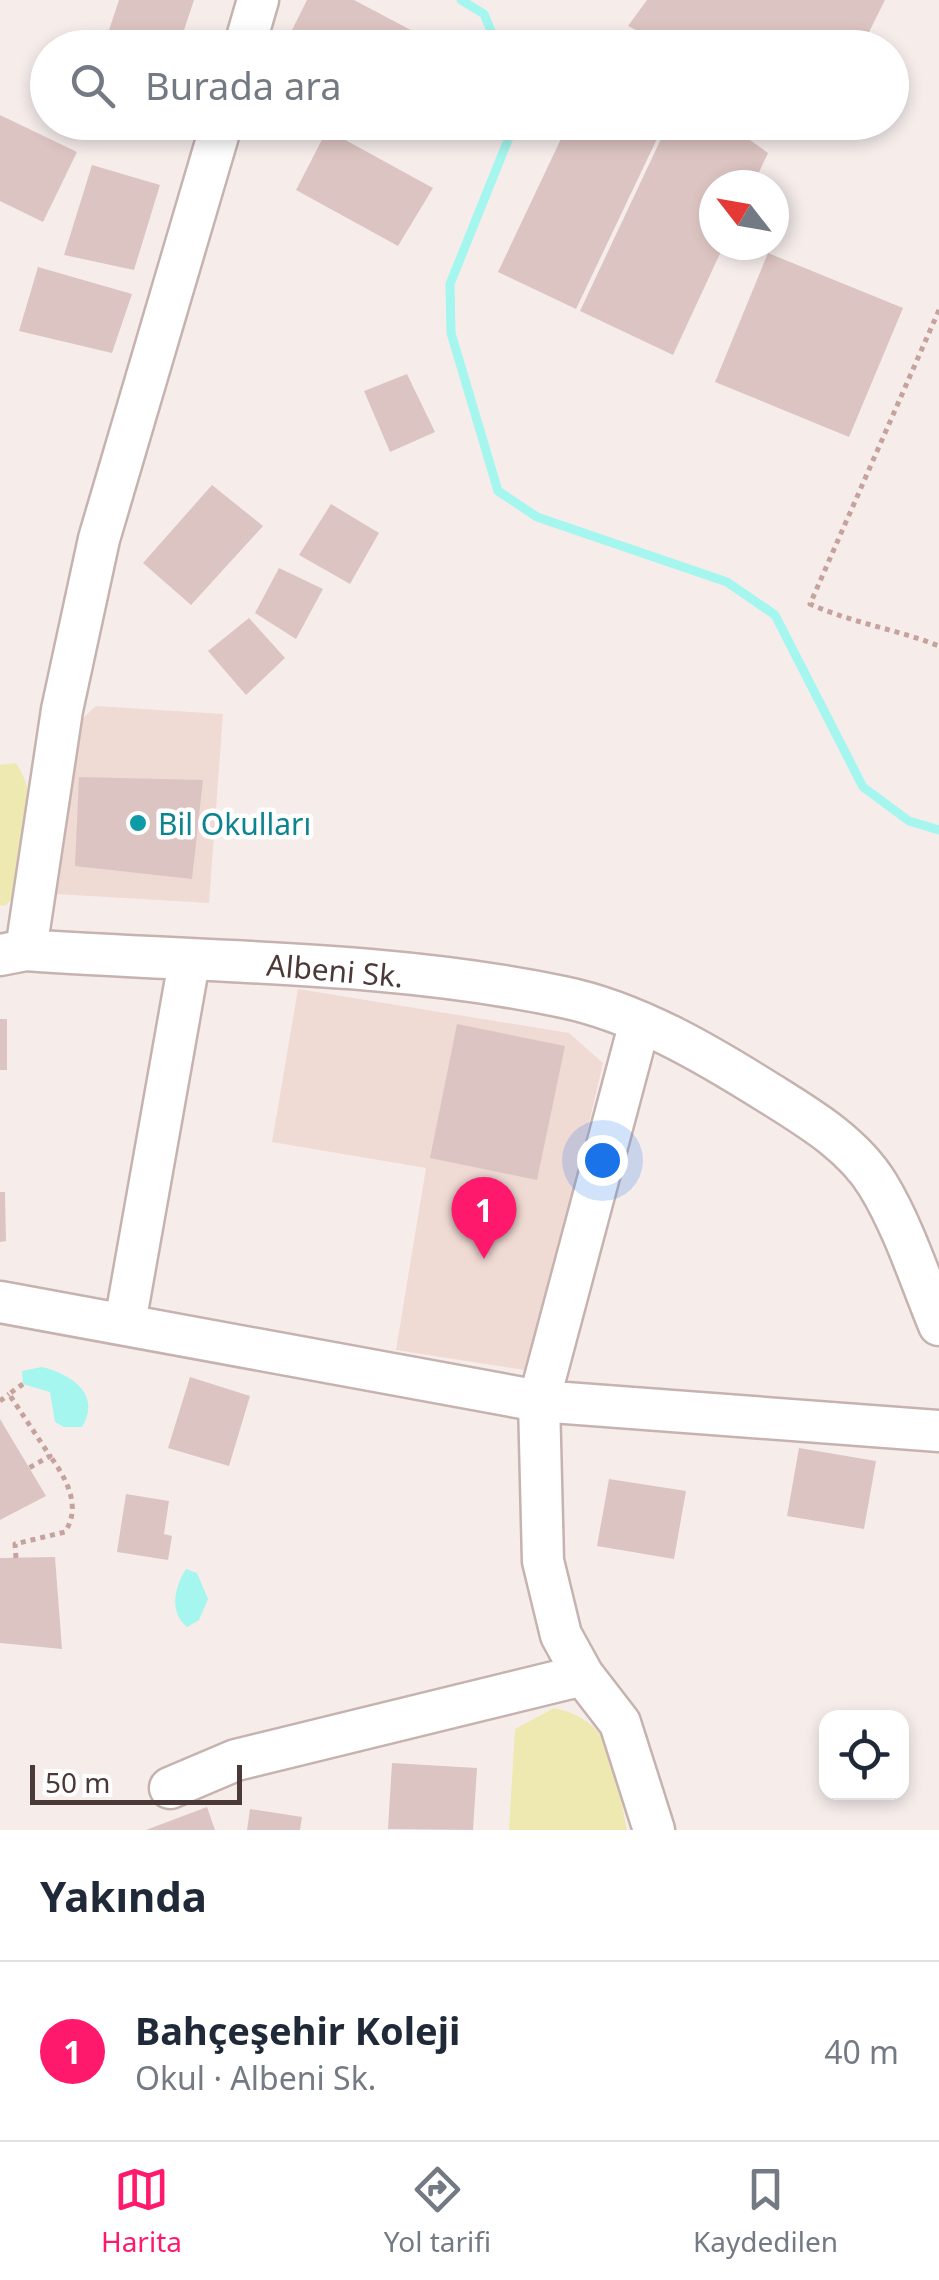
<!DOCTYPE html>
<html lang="tr">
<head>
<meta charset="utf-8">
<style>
	body { margin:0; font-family:"Noto Sans",sans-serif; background:#f2f2f3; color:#1f2937 }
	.controls { position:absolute; right:30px; bottom:30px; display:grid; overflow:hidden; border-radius:20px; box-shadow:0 5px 15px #0003 }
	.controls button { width:90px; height:90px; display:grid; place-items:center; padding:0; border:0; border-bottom:2px solid #e0e1e3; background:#fff; color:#1f2937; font:50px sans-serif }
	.compass { position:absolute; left:699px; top:170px; width:90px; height:90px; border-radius:50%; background:#fff; box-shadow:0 5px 15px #0003; rotate:301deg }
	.scale { position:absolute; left:30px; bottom:25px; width:212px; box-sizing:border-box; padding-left:10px; border:5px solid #4b3937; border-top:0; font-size:28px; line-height:35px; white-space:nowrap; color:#4b3937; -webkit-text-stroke:8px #fff; paint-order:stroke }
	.you { position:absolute; left:602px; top:1160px; width:35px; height:35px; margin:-25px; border:8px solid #fff; border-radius:50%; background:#1a73e8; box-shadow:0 0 0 15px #1a73e833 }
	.badge { display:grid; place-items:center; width:65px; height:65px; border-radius:50%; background:#ff196d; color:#fff; font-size:32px; font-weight:700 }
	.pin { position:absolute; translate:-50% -82px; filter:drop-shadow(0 2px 5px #0008) }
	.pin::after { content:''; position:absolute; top:52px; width:35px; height:30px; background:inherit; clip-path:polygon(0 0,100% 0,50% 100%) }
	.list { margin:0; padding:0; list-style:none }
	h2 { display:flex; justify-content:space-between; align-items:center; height:130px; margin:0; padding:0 40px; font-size:42px }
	h2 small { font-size:32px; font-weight:400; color:#747a83 }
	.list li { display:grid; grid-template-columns:65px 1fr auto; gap:30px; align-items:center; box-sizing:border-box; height:180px; padding:0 40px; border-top:2px solid #e0e1e3 }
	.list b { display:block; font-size:38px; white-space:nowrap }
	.list p { margin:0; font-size:32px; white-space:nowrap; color:#747a83 }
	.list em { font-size:32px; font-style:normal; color:#747a83 }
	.icon { flex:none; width:55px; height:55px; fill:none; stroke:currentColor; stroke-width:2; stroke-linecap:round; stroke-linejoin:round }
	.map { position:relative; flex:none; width:939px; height:1830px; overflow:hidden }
	.search { position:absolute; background:#fff; box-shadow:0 5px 15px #0003; left:30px; right:30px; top:30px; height:110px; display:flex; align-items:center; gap:25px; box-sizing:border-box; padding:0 35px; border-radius:55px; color:#747a83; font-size:38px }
	.sheet { height:310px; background:#fff }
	nav { display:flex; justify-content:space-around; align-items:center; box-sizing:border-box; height:140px; border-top:2px solid #e0e1e3; background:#fff; font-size:28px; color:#747a83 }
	nav a { display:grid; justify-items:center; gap:5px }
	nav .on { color:#ff196d }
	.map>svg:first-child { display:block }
	.education { fill:#f0dad4 }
	.green { fill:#ede9b1 }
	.water { fill:#a4f6ee }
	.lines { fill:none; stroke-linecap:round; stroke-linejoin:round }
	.stream { stroke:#a4f6ee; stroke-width:9 }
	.building { fill:#dcc4c2 }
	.minor-casing { stroke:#c6b2af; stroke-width:45 }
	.path { stroke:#c6a29c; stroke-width:5; stroke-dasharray:5 5; stroke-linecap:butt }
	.minor { stroke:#fff; stroke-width:40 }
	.culture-dot { fill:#0f9aa8; stroke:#fff; stroke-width:4 }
	.labels { text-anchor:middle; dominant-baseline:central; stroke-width:9; stroke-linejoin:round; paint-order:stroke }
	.culture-label { font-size:30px; fill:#0d838f; stroke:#fff; text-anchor:start }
	.street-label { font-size:30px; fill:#4b3937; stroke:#fff }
</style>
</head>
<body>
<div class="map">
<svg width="939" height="1830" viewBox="0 0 939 1830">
	<rect width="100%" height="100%" fill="#f6edeb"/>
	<path class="education" d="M96,706L223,714L209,903L56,894L73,727Z
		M298,989L569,1033L603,1063L531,1371L396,1350L426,1168L272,1142Z"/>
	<path class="green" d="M16,763C37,793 35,845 24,880C22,889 11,899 5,906L0,905V765Z
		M554,1708C619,1721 615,1776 627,1830H509L515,1729Z"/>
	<path class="water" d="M42,1367C71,1374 102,1394 82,1427H64L55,1422L50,1392L23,1384L22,1371Z
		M186,1569L197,1573L208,1599L199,1620L187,1627C169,1612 174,1588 186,1569Z"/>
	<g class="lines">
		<path class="stream" d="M461,0L484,14L498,48
			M510,122V135L450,284L451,333L498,491L537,517L727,582L775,615L863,787L909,821L939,830"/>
	</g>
	<path class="building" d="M119,0H194L178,48H103Z
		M307,0H354L424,37L417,48H283Z
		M647,0H885L861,48H670L628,26Z
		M0,115L77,152L43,222L0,201Z
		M569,122H665L576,309L498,272Z
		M669,122H725L768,153L753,185H714V245H724L673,355L580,311Z
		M327,130L433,188L398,246L296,190Z
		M92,165L160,185L134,270L64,255Z
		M768,253L903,308L849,437L715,382Z
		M38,267L132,294L112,353L19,331Z
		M407,374L435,432L390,452L364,391Z
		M212,485L263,526L191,605L143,563Z
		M331,504L379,533L350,584L299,555Z
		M279,568L323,589L296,639L255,613Z
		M249,618L285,658L246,695L208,651Z
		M79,777L203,780L192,879L75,866Z
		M0,1019H7V1070H0Z
		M457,1024L565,1046L537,1180L430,1158Z
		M0,1192H5L6,1241L0,1242Z
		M190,1377L250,1396L229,1466L168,1448Z
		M0,1419L46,1496L0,1520Z
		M799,1448L876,1461L864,1529L787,1516Z
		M609,1479L686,1491L674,1559L597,1546Z
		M126,1494L169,1501L164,1534L172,1536L168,1560L117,1552Z
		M55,1557L62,1649L0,1643V1558Z
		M392,1763L477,1768L473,1830L388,1829Z
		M207,1807L215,1830H146Z
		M250,1809L302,1817L300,1830H247Z"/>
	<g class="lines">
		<g class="minor-casing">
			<path id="minor" d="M244,48L258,0
				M26,950L62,710L99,539L222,122
				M0,955L26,950C204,963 387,960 563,997C636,1012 707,1054 769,1093C809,1118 853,1144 878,1185C904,1228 920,1279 939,1325
				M640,1022L539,1401L543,1561L561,1635L583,1675L620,1723L654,1830
				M0,1302L539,1401L939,1431
				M125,1323L189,962
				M170,1788L236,1760L583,1675"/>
		</g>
		<path class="path" d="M939,310L810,604C852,623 896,629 939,646
			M23,1384L9,1394L50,1456L29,1468
			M0,1401L9,1394
			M16,1558L15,1544L65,1532C82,1506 66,1478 50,1456"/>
		<use href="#minor" class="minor"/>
	</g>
	<circle class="culture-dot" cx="138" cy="823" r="10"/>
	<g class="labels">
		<g class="culture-label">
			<text x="158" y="823">Bil Okulları</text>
		</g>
		<g class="street-label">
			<text transform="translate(335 970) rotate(5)">Albeni Sk.</text>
		</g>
	</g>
</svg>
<div class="controls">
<button><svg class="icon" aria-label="locate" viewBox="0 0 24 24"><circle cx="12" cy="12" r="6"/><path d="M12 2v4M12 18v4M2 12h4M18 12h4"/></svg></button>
</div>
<svg class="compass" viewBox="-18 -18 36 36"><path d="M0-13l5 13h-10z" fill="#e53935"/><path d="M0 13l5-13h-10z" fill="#747a83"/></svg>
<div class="scale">50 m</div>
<div class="you"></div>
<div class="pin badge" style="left:484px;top:1259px">1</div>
<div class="search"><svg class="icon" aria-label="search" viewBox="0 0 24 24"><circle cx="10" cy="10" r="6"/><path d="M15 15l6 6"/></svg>Burada ara</div>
</div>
<section class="sheet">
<h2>Yakında<small></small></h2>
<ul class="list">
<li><span class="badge">1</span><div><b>Bahçeşehir Koleji</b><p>Okul · Albeni Sk.</p></div><em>40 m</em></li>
</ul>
</section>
<nav>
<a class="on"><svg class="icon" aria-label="map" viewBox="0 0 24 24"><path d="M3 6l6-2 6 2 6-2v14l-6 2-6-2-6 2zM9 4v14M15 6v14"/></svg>Harita</a>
<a><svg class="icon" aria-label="directions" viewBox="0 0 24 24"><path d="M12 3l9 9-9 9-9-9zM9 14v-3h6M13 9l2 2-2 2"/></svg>Yol tarifi</a>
<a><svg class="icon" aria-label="saved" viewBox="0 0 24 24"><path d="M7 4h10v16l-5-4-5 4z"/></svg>Kaydedilen</a>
</nav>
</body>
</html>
